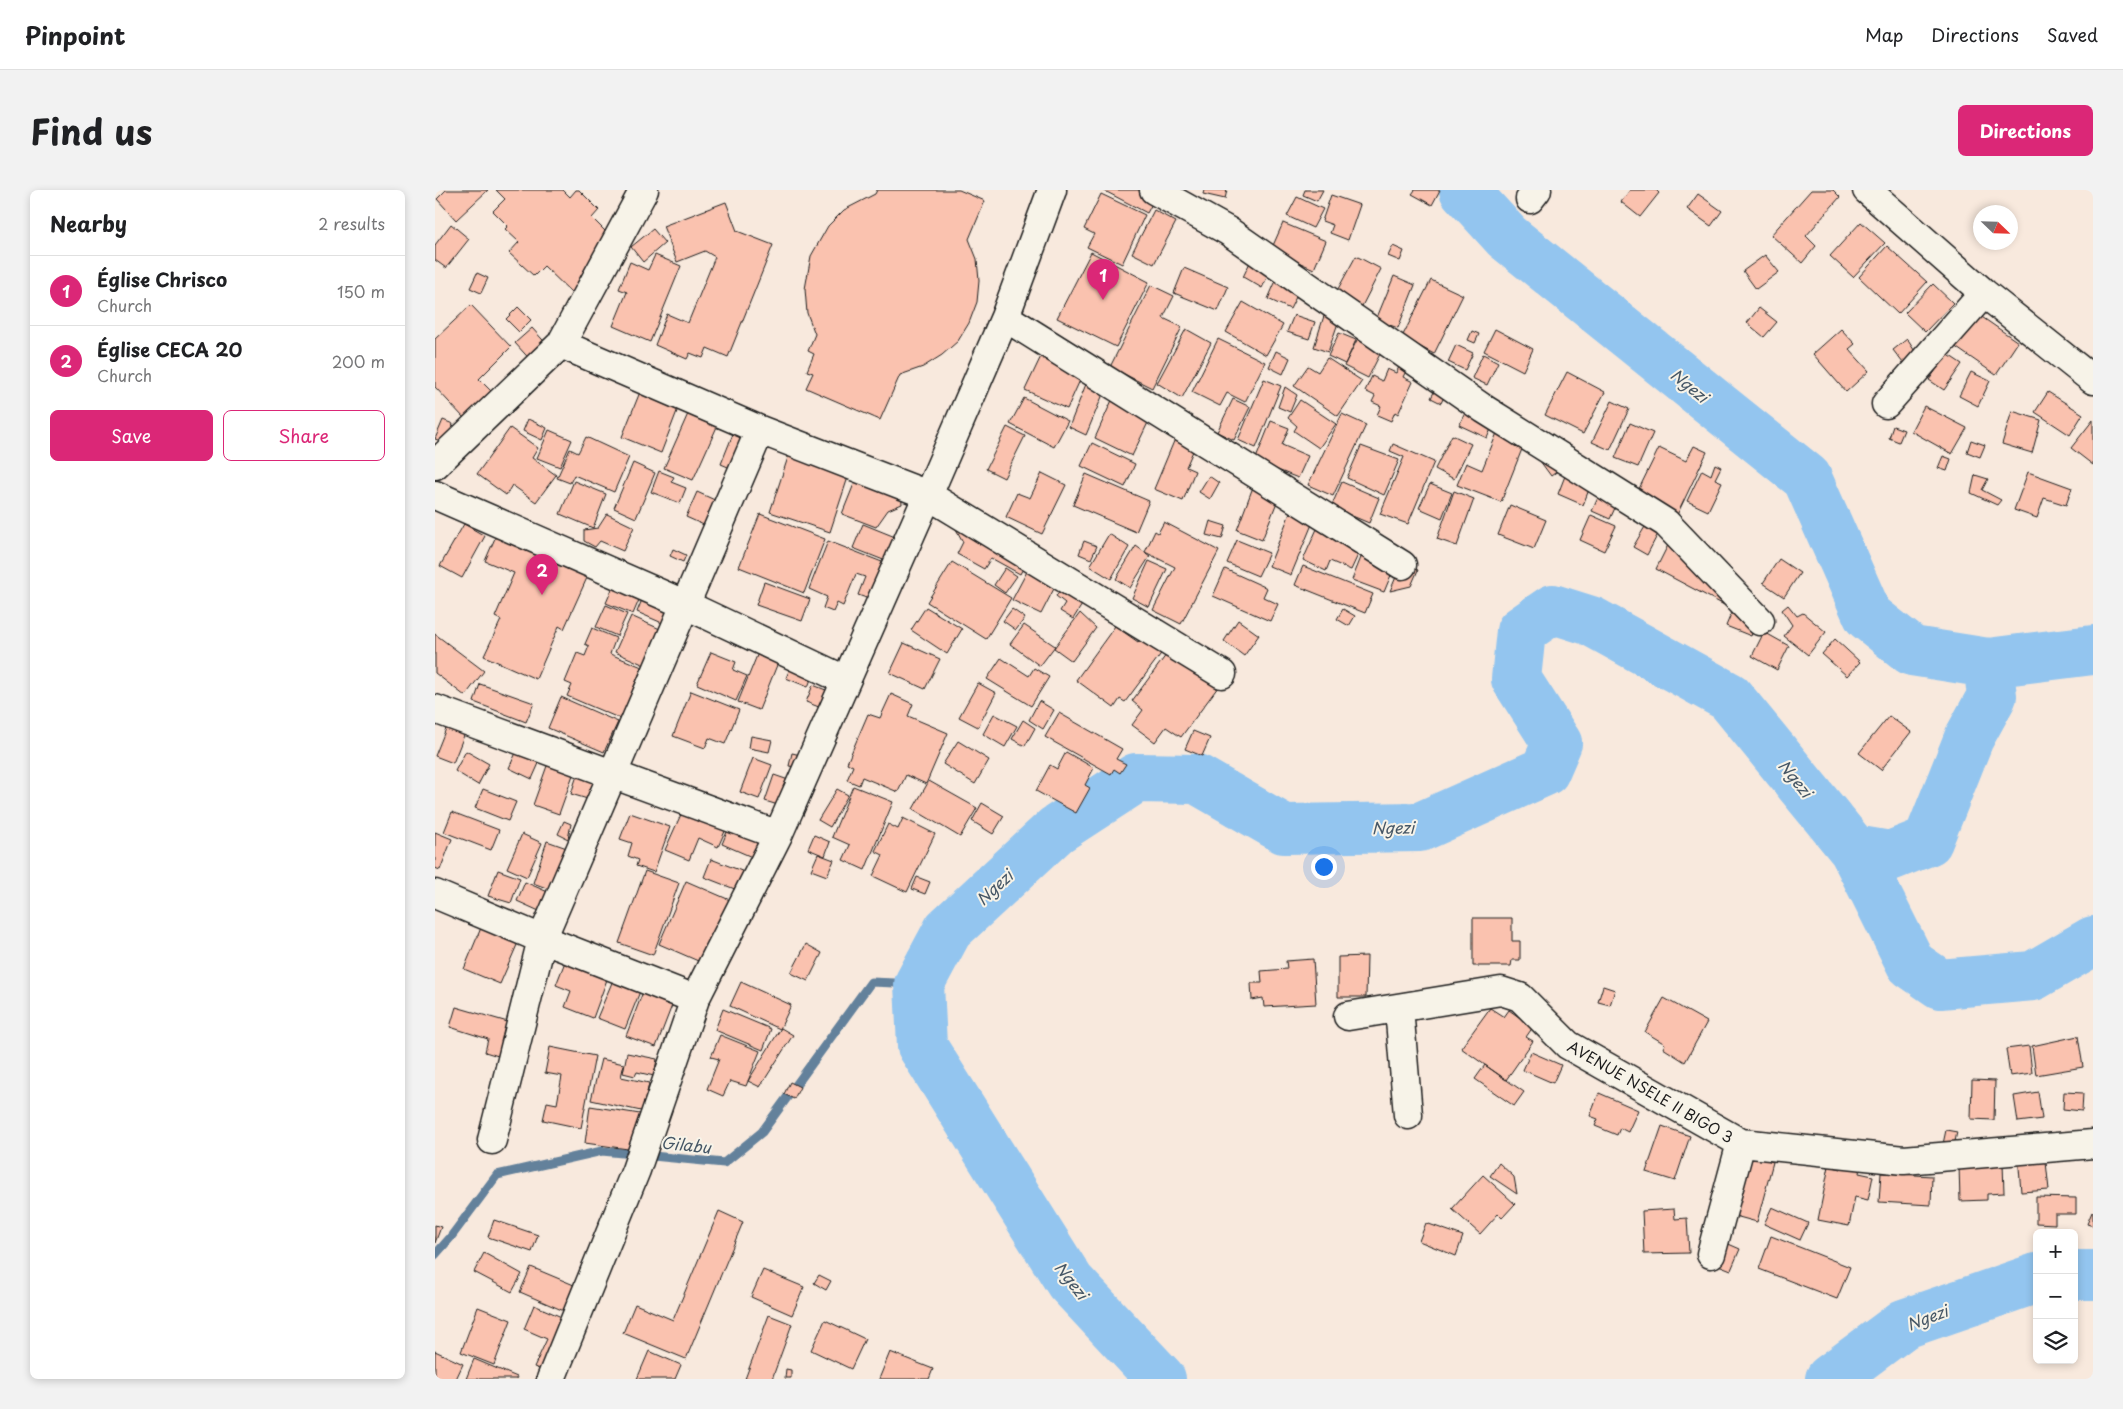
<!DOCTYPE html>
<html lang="en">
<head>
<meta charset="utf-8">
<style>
	body { margin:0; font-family:"Playpen Sans",sans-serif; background:#f2f2f2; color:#202124 }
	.controls { position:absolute; right:15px; bottom:15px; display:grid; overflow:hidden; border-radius:8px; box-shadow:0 2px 8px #0003 }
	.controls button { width:45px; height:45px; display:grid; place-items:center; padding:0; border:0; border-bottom:1px solid #e0e0e0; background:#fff; color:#202124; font:25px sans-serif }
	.compass { position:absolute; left:1538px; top:15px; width:45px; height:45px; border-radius:50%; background:#fff; box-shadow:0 2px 8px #0003; rotate:113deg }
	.you { position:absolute; left:888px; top:676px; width:18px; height:18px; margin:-12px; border:4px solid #fff; border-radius:50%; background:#1a73e8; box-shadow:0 0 0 8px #1a73e833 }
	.badge { display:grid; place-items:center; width:32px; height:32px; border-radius:50%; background:#db2777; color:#fff; font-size:16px; font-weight:700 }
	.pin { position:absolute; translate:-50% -41px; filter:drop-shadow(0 1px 2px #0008) }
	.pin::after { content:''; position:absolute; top:26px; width:18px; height:15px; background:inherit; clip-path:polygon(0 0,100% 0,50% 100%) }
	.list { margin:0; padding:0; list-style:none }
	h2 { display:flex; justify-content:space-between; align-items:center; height:65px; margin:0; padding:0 20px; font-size:21px }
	h2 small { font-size:16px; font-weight:400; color:#757577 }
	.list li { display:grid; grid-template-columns:32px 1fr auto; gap:15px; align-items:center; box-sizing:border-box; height:70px; padding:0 20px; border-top:1px solid #e0e0e0 }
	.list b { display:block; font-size:19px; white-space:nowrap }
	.list p { margin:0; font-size:16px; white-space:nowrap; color:#757577 }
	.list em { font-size:16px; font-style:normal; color:#757577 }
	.actions { display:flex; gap:10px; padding:15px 20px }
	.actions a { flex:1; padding:11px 0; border:1px solid #db2777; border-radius:8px; text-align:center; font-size:18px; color:#db2777 }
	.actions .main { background:#db2777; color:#fff }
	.icon { flex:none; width:28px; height:28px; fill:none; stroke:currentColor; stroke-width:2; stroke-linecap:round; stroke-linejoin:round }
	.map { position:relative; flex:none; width:1658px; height:1189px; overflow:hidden; border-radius:8px }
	header { display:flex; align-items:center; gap:30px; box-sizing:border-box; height:70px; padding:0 25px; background:#fff; border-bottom:1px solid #e0e0e0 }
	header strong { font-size:24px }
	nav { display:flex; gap:28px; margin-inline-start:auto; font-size:18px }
	.intro { display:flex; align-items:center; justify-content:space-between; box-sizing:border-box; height:120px; padding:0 30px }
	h1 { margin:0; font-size:35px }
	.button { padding:12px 22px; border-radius:8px; background:#db2777; color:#fff; font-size:18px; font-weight:700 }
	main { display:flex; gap:30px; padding:0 30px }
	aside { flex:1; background:#fff; border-radius:8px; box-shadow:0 2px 8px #0003 }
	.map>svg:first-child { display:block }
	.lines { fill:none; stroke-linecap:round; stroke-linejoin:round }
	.stream { stroke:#63819b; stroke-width:9 }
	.river { stroke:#93c5ef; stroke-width:50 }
	.building { fill:#fac2af; stroke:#1c1c1c }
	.minor-casing { stroke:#1c1c1c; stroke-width:31 }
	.minor { stroke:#f7f3e8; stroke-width:28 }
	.labels { text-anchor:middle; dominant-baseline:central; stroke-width:4; stroke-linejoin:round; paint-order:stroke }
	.street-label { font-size:15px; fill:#1c1c1c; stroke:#f7f3e8 }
	.water-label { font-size:16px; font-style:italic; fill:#465766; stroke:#f7f3e8 }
</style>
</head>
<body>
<header>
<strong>Pinpoint</strong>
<nav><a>Map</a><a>Directions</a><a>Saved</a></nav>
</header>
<div class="intro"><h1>Find us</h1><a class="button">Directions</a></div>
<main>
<aside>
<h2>Nearby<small>2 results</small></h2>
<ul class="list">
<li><span class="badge">1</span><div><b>Église Chrisco</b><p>Church</p></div><em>150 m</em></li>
<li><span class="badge">2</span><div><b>Église CECA 20</b><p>Church</p></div><em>200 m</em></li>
</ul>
<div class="actions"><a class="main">Save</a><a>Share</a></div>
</aside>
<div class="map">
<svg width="1658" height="1189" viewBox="0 0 1658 1189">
	<rect width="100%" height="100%" fill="#f8e9dd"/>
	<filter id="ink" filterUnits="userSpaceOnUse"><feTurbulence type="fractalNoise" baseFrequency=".02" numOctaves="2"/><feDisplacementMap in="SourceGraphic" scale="10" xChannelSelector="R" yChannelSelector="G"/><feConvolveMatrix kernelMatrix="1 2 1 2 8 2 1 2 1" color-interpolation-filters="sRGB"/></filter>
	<g filter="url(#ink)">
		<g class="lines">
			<path class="stream" d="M0,1065L15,1048L62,985L167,961L289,973L327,942L436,792L484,794"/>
			<path class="river" d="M1029,0L1072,47L1372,288L1433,426L1477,461L1553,473L1658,460
				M1419,660L1455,666L1493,651L1534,548L1557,506L1553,473
				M1639,1085H1658
				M726,1189L635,1092L487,856L484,794L513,740L621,640L701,588L762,589L849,639L985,637L1110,581L1122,553L1081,489L1086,441L1118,419L1156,431L1294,507L1419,660L1476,774L1505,794L1598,786L1658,751
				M1395,1189L1469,1134L1602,1088"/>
		</g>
		<path class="building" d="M11,0H53L21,30L2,9Z
			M61,0H128L135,7L141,0H144L164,20L157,28L183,54L137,103L109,76L99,86L74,63L84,52L70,39L73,36L58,21L70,9Z
			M442,0H524L550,11L534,49L542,69L544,91L542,112L534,133L523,151L507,165L488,177L465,185L445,230L371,198L378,183L372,181L379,164L373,161L380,144L372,123L370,99L376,66L393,36L409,20L440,4Z
			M668,0H705L720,8L712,23Z
			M769,0H792L790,9L768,4Z
			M870,0H888L882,11L868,5Z
			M980,0H1005L997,15L977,4Z
			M1195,0H1221L1224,3L1205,27L1186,12Z
			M1376,0H1398L1405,7L1371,46L1381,56L1367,73L1336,45Z
			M666,4L710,25L687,74L652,57L659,44L649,39Z
			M1263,4L1287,21L1276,36L1252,19Z
			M896,5L925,15L913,50L895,43L898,35L887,31Z
			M862,7L888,19L878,38L852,26Z
			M291,12L302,41L338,55L293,167L272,158L268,168L255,163L252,169L220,155L232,124L253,133L280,67L270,61L242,72L228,36Z
			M719,20L741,32L719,74L697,63Z
			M1426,32L1450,53L1418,87L1395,66Z
			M848,33L891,51L879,79L836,60Z
			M16,34L34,49L11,78L0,70V55Z
			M218,39L230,53L208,72L196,57Z
			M958,56L969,61L965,71L953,66Z
			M1452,56L1492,92L1463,124L1424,87Z
			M656,62L714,92L681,157L622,128Z
			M819,64L839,73L827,98L808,87Z
			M220,65L246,76L215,152L178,136L192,102L184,99L195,72L213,80Z
			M1330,65L1344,82L1321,99L1308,81Z
			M921,66L946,79L924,122L898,108Z
			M749,78L793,97L783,121L739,103Z
			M42,83L53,88L46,103L35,98Z
			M843,86L866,97L855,119L833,109Z
			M959,86L980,95L963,138L941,130Z
			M996,90L1028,105L999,164L967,147Z
			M1498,94L1518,113L1490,142L1470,123Z
			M716,95L739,106L728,128L747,137L717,198L675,177Z
			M808,112L848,135L831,165L791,142Z
			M36,115L76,157L44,189L56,201L29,228L0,197V149Z
			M83,117L96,130L84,142L71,129Z
			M1324,118L1342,132L1329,147L1312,133Z
			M1541,123L1583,152L1561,185L1519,156Z
			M859,125L880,132L874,149L852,142Z
			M889,126L904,130L893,162L879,157Z
			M97,138L116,159L99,174L80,153Z
			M751,139L776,153L747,208L722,193Z
			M1060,139L1098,159L1088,181L1049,161Z
			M1406,139L1420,154L1414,159L1434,181L1411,202L1378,164Z
			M1037,141L1044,144L1040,153L1033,150Z
			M904,143L921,150L910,174L893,166Z
			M923,148L947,160L933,188L909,176Z
			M783,149L830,172L810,212L792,203L785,216L757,202Z
			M1472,149L1481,163L1468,173L1458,160Z
			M1021,155L1038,163L1030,180L1013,172Z
			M609,160L650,179L632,219L590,200Z
			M841,161L855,168L848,184L834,177Z
			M1048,164L1063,172L1052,195L1037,188Z
			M1512,164L1527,174L1509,200L1494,190Z
			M892,168L927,191L903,226L859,196L873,176L883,182Z
			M964,177L971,181L968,187L978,192L963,224L960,222L956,231L942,225L946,216L937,212L940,206L930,201L937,186L947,191L952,179L961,183Z
			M1132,182L1170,202L1148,244L1110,225Z
			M1536,182L1555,191L1543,216L1524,206Z
			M653,189L671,197L651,245L634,237Z
			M829,189L846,196L821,258L803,250Z
			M850,197L862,205L855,222L843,217Z
			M1001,198L1011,203L1006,213L996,208Z
			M682,199L720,218L697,266L660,248Z
			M205,202L244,216L226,263L187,247Z
			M1613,202L1648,224L1635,245L1600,222Z
			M589,208L633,231L619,257L575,234Z
			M798,209L815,217L799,250L782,242Z
			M865,210L901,234L884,258L859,241L862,236L853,228Z
			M1036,211L1063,224L1052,248L1024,235Z
			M1177,211L1194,219L1175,260L1157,252Z
			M1489,216L1532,238L1517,264L1476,241Z
			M256,217L285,230L258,290L229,278Z
			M1577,221L1606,230L1597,263L1567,254Z
			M907,224L931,235L898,306L873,295Z
			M93,229L112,238L107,250L88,241Z
			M8,230L18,234L11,253L0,249Z
			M1658,230V275L1636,258Z
			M836,231L854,238L847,255L873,266L863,288L820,271Z
			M1066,233L1093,244L1066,312L1022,295L1031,273L1047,280Z
			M1195,233L1218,243L1203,277L1180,268Z
			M1458,236L1469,240L1464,252L1454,248Z
			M572,237L590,246L569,288L551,279Z
			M75,238L103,258L97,268L121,285L101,312L77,295L71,305L42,284Z
			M300,239L322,248L307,283L286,274Z
			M114,240L137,250L125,277L102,268Z
			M742,244L762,252L751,277L760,281L748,311L719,299Z
			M1017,245L1036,254L1019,289L1000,279Z
			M151,247L194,267L179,302L139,285L135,293L122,288L135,259L143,263Z
			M359,249L419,269L395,342L335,322Z
			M1536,250L1550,255L1545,267L1532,262Z
			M657,253L700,274L690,297L646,276Z
			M958,254L999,272L973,334L945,324L969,267L955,261Z
			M926,256L964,270L949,305L912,288Z
			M1259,256L1272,262L1242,325L1201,305L1224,258L1251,271Z
			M1117,262L1128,277L1116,286L1105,271Z
			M1508,266L1516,269L1512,281L1503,278Z
			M198,273L220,283L201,328L179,318Z
			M1135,273L1160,284L1148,315L1123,304Z
			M1280,274L1286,277L1280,289L1287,292L1273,321L1252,311L1267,280L1276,285Z
			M224,281L239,287L236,292L251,298L245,313L216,302Z
			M1593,282L1637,298L1631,315L1609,308L1602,328L1579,320Z
			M607,283L631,295L607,344L571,327L582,303L595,308Z
			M423,284L466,302L467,314L453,320L441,337L407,324Z
			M651,284L714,311L701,342L638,315Z
			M1540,285L1553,289L1547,300L1566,310L1562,315L1536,303Z
			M774,286L784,293L775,309L764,302Z
			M1171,290L1189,298L1175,329L1157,321Z
			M139,291L171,304L158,338L125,324Z
			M907,292L944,308L934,333L896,317Z
			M995,294L1017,303L1007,328L984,318Z
			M818,297L844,307L827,350L802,340Z
			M1019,301L1039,309L1022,356L1002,349Z
			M262,302L293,316L282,341L251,327Z
			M861,308L880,327L856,385L834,376Z
			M1075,315L1111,330L1099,359L1063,345Z
			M172,324L199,337L188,361L165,351L160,357L149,351V340L163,338Z
			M325,324L390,349L369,403L304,377Z
			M1156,325L1181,336L1169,361L1145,350Z
			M886,330L934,341L916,380L895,371L891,381L868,370Z
			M775,331L791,336L787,349L771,345Z
			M530,332L594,367L585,384L556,368L549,379L522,364L528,352L521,339Z
			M729,332L784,361L746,434L718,420L740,377L710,362L720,341L723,343Z
			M29,334L50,346L27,388L5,376Z
			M428,334L470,351L461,375L418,358Z
			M1211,335L1224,342L1212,365L1198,357Z
			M64,339L160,370L129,439L124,436L101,489L49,466L66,430L60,427L79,383L50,371Z
			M674,344L694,357L676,389L655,376Z
			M802,350L834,363L823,386L792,373Z
			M393,351L465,379L451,415L423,405L430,387L421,384L408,416L402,413L398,422L388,418L392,407L374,399Z
			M649,351L662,356L656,369L644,364Z
			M1234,353L1305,389L1291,416L1221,379Z
			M701,356L715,366L695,398L681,389Z
			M238,359L251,365L248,372L235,366Z
			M929,360L961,373L949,402L917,390Z
			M1344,369L1365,383L1349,407L1328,393Z
			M714,371L732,379L714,417L697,408Z
			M517,372L576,408L551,449L492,412Z
			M597,372L625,387L606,424L577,410Z
			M967,373L983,380L976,396L955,401Z
			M868,376L938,404L930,423L860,395Z
			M570,378L582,386L570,403L559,395Z
			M790,379L832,398L828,407L843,414L835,431L778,406Z
			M183,385L210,396L198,424L171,413Z
			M329,392L375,409L367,431L321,415Z
			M630,392L652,407L638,429L625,421L630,413L621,406Z
			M212,397L252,414L241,439L202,422Z
			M1304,405L1328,414L1316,446L1291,436Z
			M171,415L192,424L182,446L161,437Z
			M1353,415L1362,426L1368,423L1391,442L1373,465L1349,446L1357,435L1347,420Z
			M491,417L527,439L512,464L476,440Z
			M577,419L590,428L581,440L568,431Z
			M908,419L920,426L914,436L902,429Z
			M645,423L661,438L637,471L619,458Z
			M196,426L245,448L230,484L180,462Z
			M803,430L824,445L809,466L789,451Z
			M589,435L620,456L605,476L575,454Z
			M680,436L703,452L710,443L731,457L690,512L685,509L679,518L641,490Z
			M157,438L181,448L175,464L207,477L186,529L132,506L137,495L130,492L142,463L150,466L154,456L150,454Z
			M1329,442L1354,456L1342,480L1317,466Z
			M0,444L49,481L30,506L0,483Z
			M1400,449L1425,472L1412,486L1387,464Z
			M352,450L324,520L303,512L325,458Z
			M355,450L386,463L373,497L351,488L358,471Z
			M469,453L505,469L490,499L455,483Z
			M737,457L786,493L746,547L731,537L720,552L697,535L708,520L697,511Z
			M276,462L301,472L298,480L312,486L301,511L262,494Z
			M566,468L594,486L599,478L614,487L596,516L552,489Z
			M543,493L561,503L543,537L524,527Z
			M45,494L99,513L91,532L39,512Z
			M378,495L414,509L407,526L371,512Z
			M256,501L304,520L290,554L274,548L270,558L238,546Z
			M456,504L478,514L473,526L513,543L491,594L471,585L463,602L427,587L424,595L412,590L418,576L412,573L433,524L445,528Z
			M126,507L183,532L169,562L113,538Z
			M604,511L619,520L608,539L594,530Z
			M624,523L687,559L681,569L691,574L685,583L679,579L676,584L610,547Z
			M559,524L582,536L570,557L548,544Z
			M1454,526L1476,542L1446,580L1424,563Z
			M588,530L600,538L590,556L577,549Z
			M14,531L32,538L18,573L0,566Z
			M758,541L775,548L767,566L750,559Z
			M316,546L337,550L334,562L314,558Z
			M523,551L554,570L540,594L508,574Z
			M86,552L109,562L97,589L74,578Z
			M31,561L54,574L43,595L20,581Z
			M631,562L659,578L650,595L655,598L641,623L601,601L615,575L622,579Z
			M357,563L370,566L367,578L354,576Z
			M318,568L337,575L324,609L305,602Z
			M113,573L139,582L124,624L98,615Z
			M144,579L186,593L179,617L136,604Z
			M339,585L365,594L356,619L330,611Z
			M494,591L542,618L525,647L478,619Z
			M418,596L458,612L430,680L408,670L415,655L397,647Z
			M48,599L81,612L73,631L40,618Z
			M402,599L413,605L395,637L383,630Z
			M252,611L295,630L283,657L263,648L254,670L230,660Z
			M547,613L569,626L558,644L537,631Z
			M17,622L64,640L56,660L9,642Z
			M195,623L235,637L219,682L201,676L203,670L193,666L197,653L185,649Z
			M468,628L500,644L472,702L438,686L448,665L440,661L453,634L463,639Z
			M297,630L330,644L333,674L287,654Z
			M129,631L136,634L133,649L123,644Z
			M0,642L17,649L5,680L0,678Z
			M87,644L107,653L92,687L72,678Z
			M379,645L395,652L390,666L373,659Z
			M112,651L143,662L128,704L98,693Z
			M383,664L399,670L392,686L376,680Z
			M276,669L317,685L310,703L269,687Z
			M63,680L85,688L76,713L53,706Z
			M210,681L244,693L218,765L184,753Z
			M482,687L495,692L490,704L477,699Z
			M251,691L304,714L277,777L224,754Z
			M90,692L122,706L113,725L82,711Z
			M1038,728H1077V751H1085V770H1077L1076,776H1038Z
			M48,733L85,748L65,794L29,779Z
			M371,754L387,763L373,791L356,783Z
			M133,764L174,784L158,828L130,817L136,801L121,795Z
			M932,766L931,807H903V767Z
			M878,769L881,814L829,817L828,808L817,810L816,793H827L826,781L852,779L851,771Z
			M181,783L208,794L190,839L162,828Z
			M306,792L356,815L345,839L295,816Z
			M211,794L241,805L221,857L191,846Z
			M1168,796L1180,800L1175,815L1163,812Z
			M1229,808L1272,832L1250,872L1228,858L1230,854L1210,842Z
			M21,817L83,835L73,869L50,862L53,849L15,837Z
			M1055,818L1069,827L1074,820L1098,837L1091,847L1098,851L1071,890L1026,858Z
			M288,819L336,839L328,860L280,840Z
			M346,838L358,845L325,897L313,891Z
			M285,845L325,861L311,896L295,891L288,906L272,899L284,869L276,867Z
			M1643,846L1648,877L1601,885L1597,856Z
			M1594,856L1597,883L1575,886L1571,859Z
			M115,857L160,866L146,938L108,930L112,912L122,914L127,886L110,883Z
			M1096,862L1126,875L1118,893L1088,880Z
			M192,863L222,869L219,886L202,882L200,886L188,883Z
			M166,869L189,874L186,887L214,893L212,903L228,907L224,925L156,910Z
			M1050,875L1089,902L1079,916L1040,889Z
			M1537,890L1560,891L1559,930L1536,929Z
			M355,892L365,897L359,909L349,904Z
			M1603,902L1607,929L1583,932L1579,906Z
			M1629,902L1648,903L1647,921L1628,919Z
			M1164,903L1203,920L1193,942L1185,938L1182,945L1160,936L1163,929L1155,926Z
			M155,916L205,924L200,960L150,953Z
			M1227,936L1255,946L1240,991L1211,982Z
			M1511,940L1522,942L1519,956L1508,954Z
			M1610,963L1614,1000L1586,1002L1583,965Z
			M1314,964L1338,972L1322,1032L1300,1026Z
			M1408,968L1426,972L1424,983L1438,986L1433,1010L1420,1007L1414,1036L1383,1030L1394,976L1406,979Z
			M1064,973L1079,987L1082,1004L1055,986Z
			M1568,973L1569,1003L1552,1004V1010L1525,1011L1524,975Z
			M1446,983L1497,986L1496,1015L1444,1012Z
			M1048,985L1080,1014L1067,1028L1063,1024L1045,1044L1017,1019Z
			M1601,1007L1641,1008V1024H1620V1034L1601,1033Z
			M1337,1017L1373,1033L1365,1050L1329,1034Z
			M1239,1019L1240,1029L1252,1028L1254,1063L1209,1064L1207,1021Z
			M284,1021L308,1032L251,1169L188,1143L200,1114L238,1130Z
			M1657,1022L1658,1023V1036L1652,1034Z
			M59,1030L103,1045L97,1062L53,1047Z
			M991,1033L1028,1046L1021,1066L984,1051Z
			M0,1035L6,1037L0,1053Z
			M1336,1046L1415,1077L1402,1109L1324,1079Z
			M1289,1052L1305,1059L1296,1080L1281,1074Z
			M49,1063L87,1084L77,1102L39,1082Z
			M96,1077L146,1098L150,1130L85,1102Z
			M328,1080L369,1097L357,1125L316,1107Z
			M384,1085L396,1091L391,1100L379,1093Z
			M99,1115L138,1132L114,1183L99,1177L112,1149L89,1139Z
			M43,1117L76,1130L59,1175L26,1162Z
			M334,1125L357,1134L337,1189H310Z
			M390,1130L430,1149L416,1179L376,1160Z
			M0,1161L28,1174L21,1189H0Z
			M214,1161L246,1175L240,1189H202Z
			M455,1162L498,1179L494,1189H444Z
			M39,1169L82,1187L81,1189H31Z
			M351,1179L356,1180V1188H350Z"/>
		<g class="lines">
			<g class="minor-casing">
				<path id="minor" d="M719,0L793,41L1049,219L1231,333L1325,431
					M1432,0L1549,103L1658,190
					M1095,9L1102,0
					M570,127L967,375
					M126,154L325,240L493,305L787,484
					M1451,214L1549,103
					M0,275L126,154L209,0
					M0,305L249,414L410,490
					M0,519L343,645
					M0,704L107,749L260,809
					M964,818L973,925
					M913,826L1066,801L1085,807L1133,855L1306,953L1469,970L1658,954
					M57,950L107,749L325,240
					M1276,1064L1306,953
					M116,1189L201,980L260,809L343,645L493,305L570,127L617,0"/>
			</g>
			<use href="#minor" class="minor"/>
		</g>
	</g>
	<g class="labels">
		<g class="street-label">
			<text transform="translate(1216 901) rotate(30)">AVENUE NSELE II BIGO 3</text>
		</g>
		<g class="water-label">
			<text transform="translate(1255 195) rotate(39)">Ngezi</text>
			<text transform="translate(1361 588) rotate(51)">Ngezi</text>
			<text transform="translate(958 637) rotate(-1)">Ngezi</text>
			<text transform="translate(559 697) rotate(-43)">Ngezi</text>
			<text transform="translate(251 954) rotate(6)">Gilabu</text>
			<text transform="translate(637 1090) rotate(52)">Ngezi</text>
			<text transform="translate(1492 1127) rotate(-21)">Ngezi</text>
		</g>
	</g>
</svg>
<div class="controls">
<button>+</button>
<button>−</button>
<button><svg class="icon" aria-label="layers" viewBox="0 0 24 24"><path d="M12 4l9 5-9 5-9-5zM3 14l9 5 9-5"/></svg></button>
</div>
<svg class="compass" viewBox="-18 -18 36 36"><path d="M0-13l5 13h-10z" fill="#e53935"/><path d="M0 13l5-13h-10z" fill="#757577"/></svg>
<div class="you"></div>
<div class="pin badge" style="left:668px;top:110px">1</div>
<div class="pin badge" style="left:107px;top:405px">2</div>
</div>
</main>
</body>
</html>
